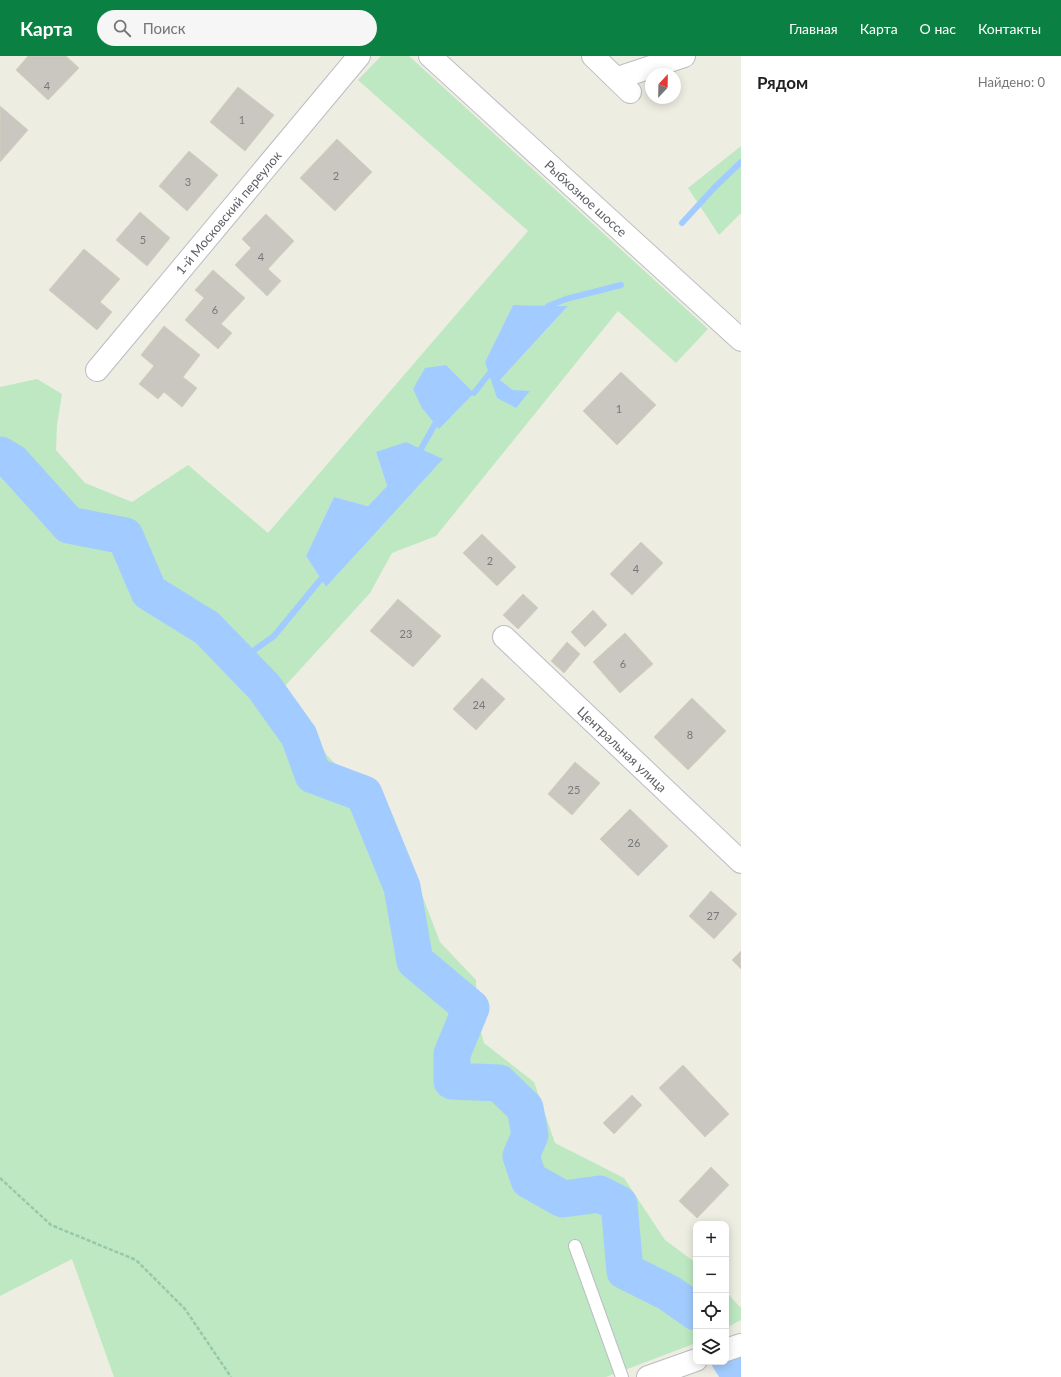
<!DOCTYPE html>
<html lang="ru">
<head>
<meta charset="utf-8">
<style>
	body { margin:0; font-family:Lato,sans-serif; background:#f6f6f6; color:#222 }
	.controls { position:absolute; right:12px; bottom:12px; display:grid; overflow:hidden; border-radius:8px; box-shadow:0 2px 10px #0003 }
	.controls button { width:36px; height:36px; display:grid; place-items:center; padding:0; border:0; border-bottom:1px solid #e0e0e0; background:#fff; color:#222; font:20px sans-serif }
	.compass { position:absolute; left:645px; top:12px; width:36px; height:36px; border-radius:50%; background:#fff; box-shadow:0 2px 10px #0003; rotate:22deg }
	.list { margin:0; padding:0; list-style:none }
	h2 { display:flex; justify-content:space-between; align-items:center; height:52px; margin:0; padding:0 16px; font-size:17px }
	h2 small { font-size:13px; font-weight:400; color:#767676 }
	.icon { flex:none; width:22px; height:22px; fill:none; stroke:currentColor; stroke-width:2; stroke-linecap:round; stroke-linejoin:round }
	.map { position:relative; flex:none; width:741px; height:1321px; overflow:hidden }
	header { display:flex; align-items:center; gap:24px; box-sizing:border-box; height:56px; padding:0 20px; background:#0b8043; color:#fff }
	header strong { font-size:19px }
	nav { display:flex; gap:22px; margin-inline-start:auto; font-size:14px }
	.search { width:280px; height:36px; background:#f6f6f6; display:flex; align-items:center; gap:10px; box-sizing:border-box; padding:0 14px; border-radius:22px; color:#767676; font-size:15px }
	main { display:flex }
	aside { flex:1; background:#fff }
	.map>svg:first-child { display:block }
	.green { fill:#bde8c2; fill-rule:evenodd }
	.water { fill:#a2ccff }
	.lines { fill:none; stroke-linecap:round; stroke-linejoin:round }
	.stream { stroke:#a2ccff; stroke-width:6 }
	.river { stroke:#a2ccff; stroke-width:37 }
	.building { fill:#c9c7bf; stroke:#d3d0c0 }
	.lane-casing { stroke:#babcc2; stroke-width:14 }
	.street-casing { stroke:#babcc2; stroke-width:24 }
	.secondary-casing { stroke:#bbbec5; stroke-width:24 }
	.path { stroke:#95c9aa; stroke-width:2.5; stroke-dasharray:4 2; stroke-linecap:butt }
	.lane { stroke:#fff; stroke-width:12 }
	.street { stroke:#fff; stroke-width:22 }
	.secondary { stroke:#fff; stroke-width:22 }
	.labels { text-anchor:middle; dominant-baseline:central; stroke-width:3; stroke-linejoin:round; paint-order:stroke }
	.number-label { font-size:11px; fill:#76787b }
	.street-label { font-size:13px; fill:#5b5e64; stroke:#fff }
</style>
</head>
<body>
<header>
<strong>Карта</strong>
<div class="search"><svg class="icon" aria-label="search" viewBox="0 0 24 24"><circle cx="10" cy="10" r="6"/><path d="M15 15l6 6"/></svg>Поиск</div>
<nav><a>Главная</a><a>Карта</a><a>О нас</a><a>Контакты</a></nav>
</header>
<main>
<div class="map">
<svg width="741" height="1321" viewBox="0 0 741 1321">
	<rect width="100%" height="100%" fill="#eeede2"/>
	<path class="green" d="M381,0H409L708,273L676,307L618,255L436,480L392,497L370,537L285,630L326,698L382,759L401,784L440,886L476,924L477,962L484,987L534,1026L555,1087L624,1122L665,1184L696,1207V1287L606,1321H114L72,1203L0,1240V331L37,323L62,338L57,369L56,394L85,427L132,446L188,409L268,477L528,175L358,24ZM513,249L568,250L500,324L513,334L516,352L485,306ZM376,396L442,403L326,531L306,500L334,441L368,450L387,430Z
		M741,90V157L719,179L688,132Z
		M726,1236L741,1252V1264L726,1272Z"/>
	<path class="water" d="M513,249L568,250L500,324L513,334L530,335L516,352L497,342L485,306Z
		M446,309L474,337L439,373L422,352L413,333L425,312Z
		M406,386L443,403L326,531L306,500L334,441L368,450L387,430L376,396Z"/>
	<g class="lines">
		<path class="stream" d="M682,167L715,131L741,106
			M548,250L566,243L621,229
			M474,337L489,318
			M421,393L435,368
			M239,605L274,580L321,523"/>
		<path class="river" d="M0,399L12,406L69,469L125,480L149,536L207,572L264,631L299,680L313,719L364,738L402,831L415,905L471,952L452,998V1025L499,1027L525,1052L530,1079L521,1100L529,1124L563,1143L600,1138L619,1148L625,1215L669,1237L696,1256
			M729,1302L741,1321"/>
	</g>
	<path class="building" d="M28,0H66L79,12L48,44L16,14Z
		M238,31L274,59L245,95L210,66Z
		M0,50L28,74L0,106Z
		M337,83L372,116L335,155L300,122Z
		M189,95L218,119L187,155L159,130Z
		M140,156L170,182L147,210L116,184Z
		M266,158L294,185L268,213L281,225L267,240L235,209L251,192L242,183Z
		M84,193L120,223L100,246L112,256L97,274L49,234Z
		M213,214L245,242L221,268L232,277L218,293L185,264L204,242L195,234Z
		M164,270L200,299L183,321L197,332L182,351L164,336L158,343L139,328L154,310L141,299Z
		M621,316L656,349L617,389L583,355Z
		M482,478L516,511L497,530L463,497Z
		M641,486L663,507L632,539L610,518Z
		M523,538L538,552L518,573L503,559Z
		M398,543L441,580L413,611L370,575Z
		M593,554L607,569L585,591L571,576Z
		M625,577L653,608L620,637L593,606Z
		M567,586L580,598L564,617L551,605Z
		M482,622L505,643L476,674L453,653Z
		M692,642L726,675L688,714L654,681Z
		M575,706L600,727L572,759L548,738Z
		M630,753L668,790L638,820L600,783Z
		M711,835L737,858L714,883L689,860Z
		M741,895V913L732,904Z
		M683,1009L729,1058L705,1081L659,1032Z
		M632,1039L642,1049L614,1078L603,1067Z
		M711,1111L729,1129L697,1162L679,1145Z"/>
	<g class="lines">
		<g class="lane-casing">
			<path id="lane" d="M575,1190L622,1321"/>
		</g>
		<g class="street-casing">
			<g id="street">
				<path d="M593,0L630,36"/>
				<path d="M618,22L684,0"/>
				<path id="s1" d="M97,314L359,0"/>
				<path id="s2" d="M504,581L741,806"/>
				<path d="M726,1294L741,1289"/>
				<path d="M648,1321L696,1304"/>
			</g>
		</g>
		<g class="secondary-casing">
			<g id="secondary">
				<path id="s3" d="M430,0L741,284"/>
			</g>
		</g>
		<path class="path" d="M0,1122L51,1169L136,1204L185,1253L231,1321"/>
		<use href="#lane" class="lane"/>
		<use href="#street" class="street"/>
		<use href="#secondary" class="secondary"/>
	</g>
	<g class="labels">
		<g class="number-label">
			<text x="47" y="29">4</text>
			<text x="242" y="63">1</text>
			<text x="336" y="119">2</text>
			<text x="188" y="125">3</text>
			<text x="143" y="183">5</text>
			<text x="261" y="200">4</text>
			<text x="215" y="253">6</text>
			<text x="619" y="352">1</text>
			<text x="490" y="504">2</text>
			<text x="636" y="512">4</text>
			<text x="406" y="577">23</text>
			<text x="623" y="607">6</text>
			<text x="479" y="648">24</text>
			<text x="690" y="678">8</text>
			<text x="574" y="733">25</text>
			<text x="634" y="786">26</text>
			<text x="713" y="859">27</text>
		</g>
		<g class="street-label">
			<text stroke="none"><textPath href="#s3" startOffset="211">Рыбхозное шоссе</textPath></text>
			<text stroke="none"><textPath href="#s1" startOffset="205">1-й Московский переулок</textPath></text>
			<text stroke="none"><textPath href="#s2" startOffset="163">Центральная улица</textPath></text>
		</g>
	</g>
</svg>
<div class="controls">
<button>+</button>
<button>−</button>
<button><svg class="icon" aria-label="locate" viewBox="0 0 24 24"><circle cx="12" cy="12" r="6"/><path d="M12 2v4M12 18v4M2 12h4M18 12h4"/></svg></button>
<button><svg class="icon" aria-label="layers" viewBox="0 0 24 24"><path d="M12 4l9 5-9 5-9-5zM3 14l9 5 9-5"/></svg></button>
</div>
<svg class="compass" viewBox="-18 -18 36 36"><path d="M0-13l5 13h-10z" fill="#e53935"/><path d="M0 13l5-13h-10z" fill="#767676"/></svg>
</div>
<aside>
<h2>Рядом<small>Найдено: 0</small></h2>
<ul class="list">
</ul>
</aside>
</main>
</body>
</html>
